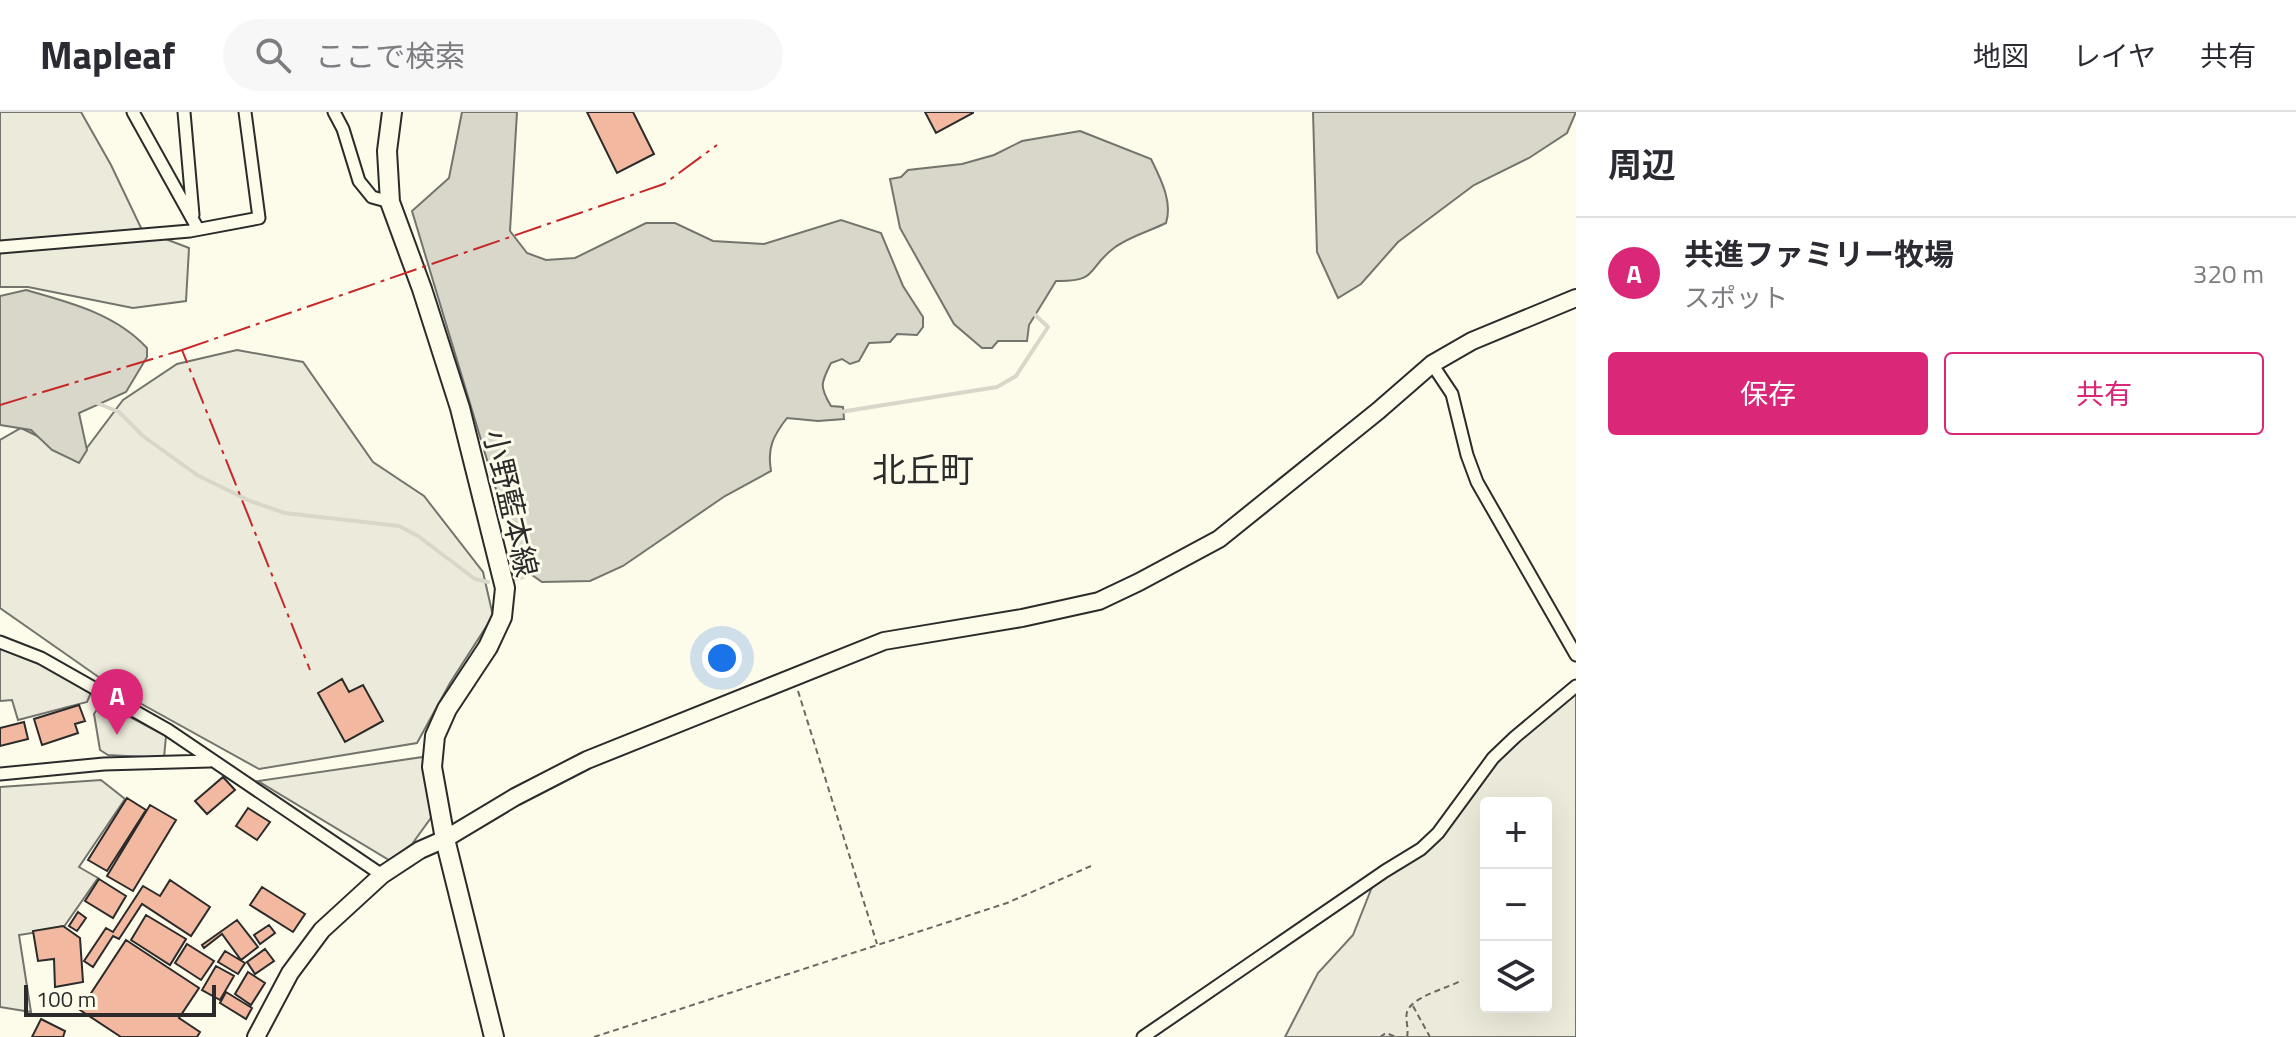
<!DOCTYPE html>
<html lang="ja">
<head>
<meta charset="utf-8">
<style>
	body { margin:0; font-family:"Titillium Web","Noto Sans JP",sans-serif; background:#f7f7f7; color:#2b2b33 }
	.controls { position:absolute; right:24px; bottom:24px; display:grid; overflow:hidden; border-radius:8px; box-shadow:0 8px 32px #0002 }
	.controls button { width:72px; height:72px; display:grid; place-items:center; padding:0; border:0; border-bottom:2px solid #e1e1e2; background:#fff; color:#2b2b33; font:40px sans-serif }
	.scale { position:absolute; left:24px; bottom:20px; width:192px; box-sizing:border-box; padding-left:8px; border:4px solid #2b2b2b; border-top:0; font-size:22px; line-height:28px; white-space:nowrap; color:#2b2b2b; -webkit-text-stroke:6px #fdfbea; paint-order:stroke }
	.you { position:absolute; left:722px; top:546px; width:28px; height:28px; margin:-20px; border:6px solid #fff; border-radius:50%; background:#1a73e8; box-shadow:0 0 0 12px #1a73e833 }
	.badge { display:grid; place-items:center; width:52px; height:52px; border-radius:50%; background:#db2777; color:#fff; font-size:26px; font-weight:700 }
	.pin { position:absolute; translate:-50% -66px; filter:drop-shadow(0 2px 4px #0008) }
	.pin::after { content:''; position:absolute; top:42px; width:28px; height:24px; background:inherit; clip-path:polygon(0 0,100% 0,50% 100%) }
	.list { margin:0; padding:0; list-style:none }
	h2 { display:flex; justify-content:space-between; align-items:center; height:104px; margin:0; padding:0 32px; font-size:34px }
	h2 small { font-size:26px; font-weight:400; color:#7c7c81 }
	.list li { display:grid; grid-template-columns:52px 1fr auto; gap:24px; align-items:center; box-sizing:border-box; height:112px; padding:0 32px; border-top:2px solid #e1e1e2 }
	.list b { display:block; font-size:30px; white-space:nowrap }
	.list p { margin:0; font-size:26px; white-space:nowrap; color:#7c7c81 }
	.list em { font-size:26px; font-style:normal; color:#7c7c81 }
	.actions { display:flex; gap:16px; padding:24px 32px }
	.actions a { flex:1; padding:18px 0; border:2px solid #db2777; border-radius:8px; text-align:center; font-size:28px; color:#db2777 }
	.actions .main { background:#db2777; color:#fff }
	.icon { flex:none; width:44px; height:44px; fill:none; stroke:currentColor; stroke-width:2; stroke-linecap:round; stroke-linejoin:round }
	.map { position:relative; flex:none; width:1576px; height:925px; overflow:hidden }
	header { display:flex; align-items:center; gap:48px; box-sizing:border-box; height:112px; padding:0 40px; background:#fff; border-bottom:2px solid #e1e1e2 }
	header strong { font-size:38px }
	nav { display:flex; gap:44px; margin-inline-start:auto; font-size:28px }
	.search { width:560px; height:72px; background:#f7f7f7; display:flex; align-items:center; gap:20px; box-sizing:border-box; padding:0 28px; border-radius:44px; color:#7c7c81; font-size:30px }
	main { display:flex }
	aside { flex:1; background:#fff }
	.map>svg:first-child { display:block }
	.green { fill:#ecebdb; stroke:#74746e; stroke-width:2; fill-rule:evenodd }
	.parking { fill:#eceadb; stroke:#74746e; stroke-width:2 }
	.water { fill:#d8d7c9; stroke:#74746e; stroke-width:2 }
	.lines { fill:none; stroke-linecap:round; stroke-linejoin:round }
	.stream { stroke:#d8d7c9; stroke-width:4 }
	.building { fill:#f2b8a0; stroke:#2b2b2b; stroke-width:2 }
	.street-casing { stroke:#2b2b2b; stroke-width:15 }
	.secondary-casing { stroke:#2b2b2b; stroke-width:20 }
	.primary-casing { stroke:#2b2b2b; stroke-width:22 }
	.path { stroke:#6a6964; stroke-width:2; stroke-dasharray:6 4; stroke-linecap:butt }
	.street { stroke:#fdfbea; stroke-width:11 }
	.secondary { stroke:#fdfbea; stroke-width:16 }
	.primary { stroke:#fdfbea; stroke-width:18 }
	.power { stroke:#c62828; stroke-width:2; stroke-dasharray:28 6 4 6; stroke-linecap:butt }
	.labels { text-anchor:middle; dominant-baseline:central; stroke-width:6; stroke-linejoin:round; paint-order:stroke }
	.street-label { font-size:30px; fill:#2b2b2b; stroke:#fdfbea }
	.quarter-label { font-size:34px; fill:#2b2b2b; stroke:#fdfbea }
</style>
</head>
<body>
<header>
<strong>Mapleaf</strong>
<div class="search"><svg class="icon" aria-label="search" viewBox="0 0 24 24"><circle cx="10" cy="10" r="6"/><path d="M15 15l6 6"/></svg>ここで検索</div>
<nav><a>地図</a><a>レイヤ</a><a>共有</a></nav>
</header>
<main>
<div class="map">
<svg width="1576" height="925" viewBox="0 0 1576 925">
	<rect width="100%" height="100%" fill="#fdfbea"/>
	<path class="green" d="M0,0H81L111,53L142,118L189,136L186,189L133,196L28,175H0Z
		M237,238L303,250L373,350L424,384L483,460L493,504L450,571L417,631L259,657L120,580L0,496V328L21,316L80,345L123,288L177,252Z
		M1576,579V925H1285L1318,861L1353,823L1372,775L1378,769L1430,736L1501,644ZM1486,691H1546V895H1486Z
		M102,590L166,624L164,646L108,643L100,638L94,602Z
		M101,668L125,687L79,755L98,766L63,816L19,823L31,900L0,895V675Z"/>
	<path class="parking" d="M0,537L38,551L91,581L87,590L18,608L12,588L0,589Z
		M423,645L433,703L412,732L389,748L258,669Z"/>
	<path class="water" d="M462,0H517L510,119L527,141L546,148L575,146L646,111H675L713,129L764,132L841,108L881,121L903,174L923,205V215L917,223L897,222L890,230L869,231L859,249L850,252L842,247L831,251C821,271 819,274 831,294L843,295L844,307L818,309L787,306C773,324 767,336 771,359L725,384L623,454L590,469L542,470L519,454L412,99L449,66Z
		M1313,0H1576L1567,21L1529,46L1474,73L1398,130L1361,172L1338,186L1317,140Z
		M1080,19L1151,47C1160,66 1173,89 1166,111C1150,119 1128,125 1114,136C1086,157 1099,170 1056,169L1029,213L1027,229H998L992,236H982L954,212L900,116L890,67L901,65L908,58L962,52L994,43L1022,29Z
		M26,178C69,190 116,202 147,236V245L126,280L79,301L87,338L79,351L52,338L31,318L0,313V184Z"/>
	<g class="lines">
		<path class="stream" d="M97,291L119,300L143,324L197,363L250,389L285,401L399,414L418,424L475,467L488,470
			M840,300L997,275L1016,264L1048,215L1033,201
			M516,467L526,464L530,456"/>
	</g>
	<path class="building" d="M587,0H633L654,42L617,61Z
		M925,0H973V1L936,21Z
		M342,567L349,580L363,573L383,609L345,630L318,581Z
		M79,593L85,609L75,612L78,621L42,633L34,607Z
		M24,610L28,627L0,634V616Z
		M223,665L235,678L207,702L195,689Z
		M127,686L146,698L107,759L88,748Z
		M150,693L176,708L133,779L107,764Z
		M248,696L270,710L257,728L236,714Z
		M99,767L126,784L113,806L85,789Z
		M170,768L210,795L191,824L142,792L119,827L113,824L93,855L84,849L106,816L113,820L143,774L160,784Z
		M262,775L305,802L293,820L250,793Z
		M78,800L86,806L77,819L69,814Z
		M146,803L186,827L170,853L131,828Z
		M237,808L258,835L241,848L222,822L204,836L202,833Z
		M269,813L275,821L260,832L254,823Z
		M63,814L80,826L83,870L55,875L54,847L38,849L33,819Z
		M126,828L199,876L179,906L200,920L197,925H121L80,898Z
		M187,832L214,849L201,868L175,851Z
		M265,837L274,849L255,862L247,850Z
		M225,839L245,851L238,862L218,850Z
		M216,854L234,864L220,888L202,878Z
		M248,860L265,871L251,893L235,882Z
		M226,880L252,896L246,907L220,891Z
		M41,907L65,919L63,925H32Z"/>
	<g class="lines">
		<g class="street-casing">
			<path id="street" d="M133,0L198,117
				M184,0L193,103
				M334,0L343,17L359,69L372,85L390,90
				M0,135L190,119L259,106L245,0
				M1432,252L1452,282L1467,343L1477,370L1576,543
				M0,530L41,546L168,618L382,763
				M0,662L104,652L210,649
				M1143,925L1385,759L1421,737L1438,721L1493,646L1515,625L1576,574"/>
		</g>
		<g class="secondary-casing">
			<path id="secondary" d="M256,925L290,861L322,818L382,763L420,738L445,727L515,685L587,648L884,529L1022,506L1099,489L1139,470L1219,427L1378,299L1432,252L1472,229L1576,186"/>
		</g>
		<g class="primary-casing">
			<path id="primary" d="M392,0L387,39L390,90L422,177L460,296L505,476L502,505L488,535L447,597L435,624L432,655L445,727L494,925"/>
		</g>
		<path class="path" d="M798,579L877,832
			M1413,894L1430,925
			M594,925L1007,791L1091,754
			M1380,925L1386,921L1396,925
			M1407,925C1409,917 1405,907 1407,900C1412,884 1449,876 1462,868"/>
		<use href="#street" class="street"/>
		<use href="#secondary" class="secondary"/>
		<use href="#primary" class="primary"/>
		<path class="power" d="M182,238L664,72L717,33
			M0,293L182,238L310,558"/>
	</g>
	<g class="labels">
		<g class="street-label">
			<text transform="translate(511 391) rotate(77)">小野藍本線</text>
		</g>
		<g class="quarter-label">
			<text x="923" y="357">北丘町</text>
		</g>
	</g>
</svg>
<div class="controls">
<button>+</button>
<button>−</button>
<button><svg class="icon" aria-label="layers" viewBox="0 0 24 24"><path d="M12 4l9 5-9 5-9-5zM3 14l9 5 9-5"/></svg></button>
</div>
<div class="scale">100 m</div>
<div class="you"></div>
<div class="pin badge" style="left:117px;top:623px">A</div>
</div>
<aside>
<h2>周辺<small></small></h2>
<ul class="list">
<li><span class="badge">A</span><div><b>共進ファミリー牧場</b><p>スポット</p></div><em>320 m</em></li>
</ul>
<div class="actions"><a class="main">保存</a><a>共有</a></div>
</aside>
</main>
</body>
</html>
